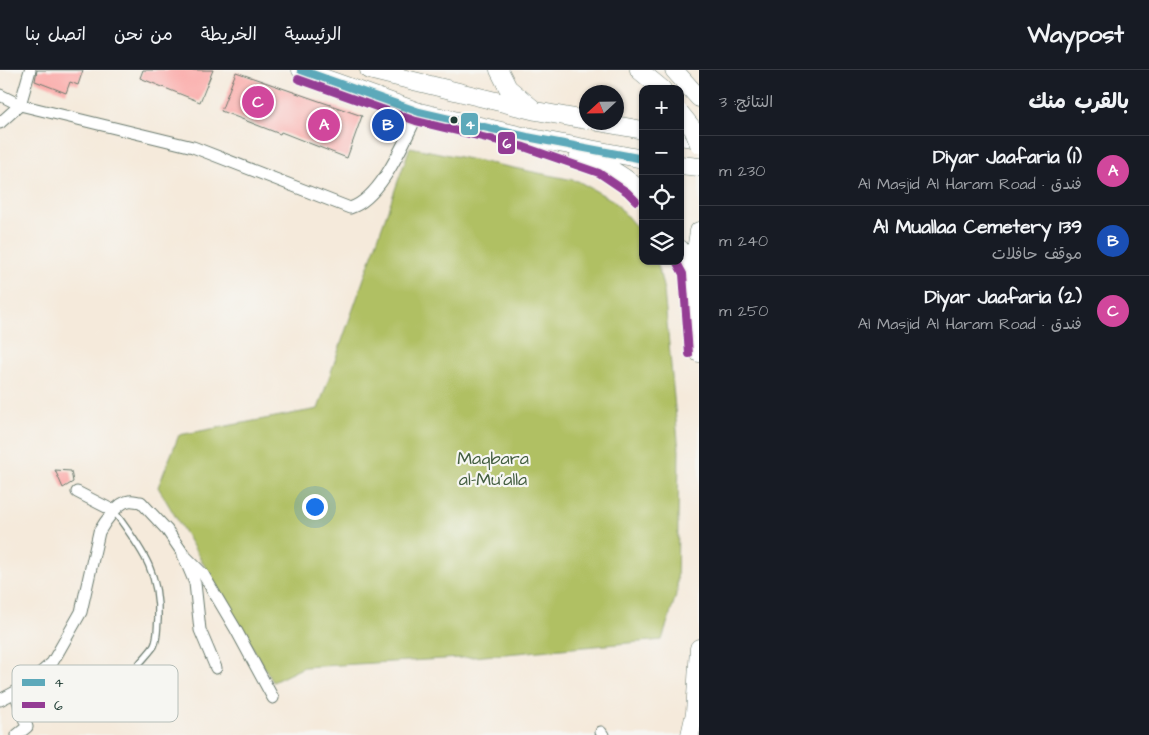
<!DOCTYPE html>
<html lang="ar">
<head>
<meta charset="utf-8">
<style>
	body { margin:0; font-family:"Architects Daughter","Playpen Sans Arabic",sans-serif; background:#242831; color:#f1f3f6; direction:rtl }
	.controls { position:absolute; right:15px; top:15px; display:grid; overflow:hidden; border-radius:10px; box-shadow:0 1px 4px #0004 }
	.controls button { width:45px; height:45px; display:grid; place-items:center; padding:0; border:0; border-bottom:1px solid #363941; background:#171b24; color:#f1f3f6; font:25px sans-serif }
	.compass { position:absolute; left:579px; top:15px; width:45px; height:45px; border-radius:50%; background:#171b24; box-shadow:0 1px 4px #0004; rotate:248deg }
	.you { position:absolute; left:314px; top:436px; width:18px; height:18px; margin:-12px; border:4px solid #fff; border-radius:50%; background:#1a73e8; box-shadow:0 0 0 8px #1a73e833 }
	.badge { display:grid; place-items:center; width:32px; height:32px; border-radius:50%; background:#1a73e8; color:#fff; font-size:16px; font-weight:700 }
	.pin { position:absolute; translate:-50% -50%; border:2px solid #fff; box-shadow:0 1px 5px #0006 }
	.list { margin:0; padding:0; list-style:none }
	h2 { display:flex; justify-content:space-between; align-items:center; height:65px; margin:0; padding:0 20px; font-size:21px }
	h2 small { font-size:16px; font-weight:400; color:#9ea1a6 }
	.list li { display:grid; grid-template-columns:32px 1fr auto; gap:15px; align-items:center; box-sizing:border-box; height:70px; padding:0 20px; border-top:1px solid #363941 }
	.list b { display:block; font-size:19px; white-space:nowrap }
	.list p { margin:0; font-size:16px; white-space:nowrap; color:#9ea1a6 }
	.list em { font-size:16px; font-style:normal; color:#9ea1a6 }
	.icon { flex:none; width:28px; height:28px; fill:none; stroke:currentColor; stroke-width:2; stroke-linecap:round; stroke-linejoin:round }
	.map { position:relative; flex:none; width:699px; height:665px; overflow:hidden; direction:ltr }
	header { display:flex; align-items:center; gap:30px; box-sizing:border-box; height:70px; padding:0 25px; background:#171b24; border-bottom:1px solid #363941 }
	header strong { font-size:24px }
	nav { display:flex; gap:28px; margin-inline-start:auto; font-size:18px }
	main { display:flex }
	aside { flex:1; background:#171b24 }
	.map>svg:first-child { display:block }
	.green { fill:#b0c063; stroke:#687e4c }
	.building { fill:#fba7a6 }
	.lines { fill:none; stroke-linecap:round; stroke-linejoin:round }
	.lane-casing { stroke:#6a7a6e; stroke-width:8 }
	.street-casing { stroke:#6a7a6e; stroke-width:13 }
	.primary-casing { stroke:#6a7a6e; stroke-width:19 }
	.path { stroke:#6a7a6e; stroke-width:2; stroke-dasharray:1 4; stroke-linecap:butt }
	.lane { stroke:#fff; stroke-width:5.5 }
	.street { stroke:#fff; stroke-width:11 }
	.primary { stroke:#fff; stroke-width:18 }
	.primary-bridge-casing { stroke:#6a7a6e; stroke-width:19; stroke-linecap:butt }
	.primary-bridge { stroke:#fff; stroke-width:18 }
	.bus-1-casing { stroke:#f6f6f2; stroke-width:11 }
	.bus-2-casing { stroke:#f6f6f2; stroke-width:11 }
	.bus-1 { stroke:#5da9ba; stroke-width:8 }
	.bus-2 { stroke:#943c94; stroke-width:8 }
	.bus-dot { fill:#1f3d34; stroke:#f6f6f2; stroke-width:2 }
	.labels { text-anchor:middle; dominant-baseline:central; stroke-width:4.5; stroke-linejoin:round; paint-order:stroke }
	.park-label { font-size:18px; fill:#435e40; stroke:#f6f6f2 }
	.key { fill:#f6f6f2; stroke:#b6beb9; stroke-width:1 }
	.key-label { font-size:14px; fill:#1f3d34 }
	.line-badge { stroke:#f6f6f2; stroke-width:2 }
	.badge-label { font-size:14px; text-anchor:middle; font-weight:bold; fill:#fff }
</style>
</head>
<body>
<header>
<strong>Waypost</strong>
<nav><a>الرئيسية</a><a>الخريطة</a><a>من نحن</a><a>اتصل بنا</a></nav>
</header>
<main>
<aside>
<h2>بالقرب منك<small>النتائج: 3</small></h2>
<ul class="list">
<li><span class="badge" style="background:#d1479c">A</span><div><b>Diyar Jaafaria (1)</b><p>فندق · Al Masjid Al Haram Road</p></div><em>230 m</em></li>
<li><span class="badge" style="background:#1a4fb4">B</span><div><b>Al Muallaa Cemetery 139</b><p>موقف حافلات</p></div><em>240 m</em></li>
<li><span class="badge" style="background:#d1479c">C</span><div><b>Diyar Jaafaria (2)</b><p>فندق · Al Masjid Al Haram Road</p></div><em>250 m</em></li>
</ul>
</aside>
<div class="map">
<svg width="699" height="665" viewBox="0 0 699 665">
	<rect width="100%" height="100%" fill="#f6f6f2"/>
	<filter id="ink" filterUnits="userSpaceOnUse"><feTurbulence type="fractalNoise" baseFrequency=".02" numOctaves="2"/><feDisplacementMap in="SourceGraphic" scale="10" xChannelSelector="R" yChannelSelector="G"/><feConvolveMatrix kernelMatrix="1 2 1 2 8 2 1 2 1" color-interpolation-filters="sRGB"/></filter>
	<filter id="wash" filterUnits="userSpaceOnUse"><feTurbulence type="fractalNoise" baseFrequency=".0096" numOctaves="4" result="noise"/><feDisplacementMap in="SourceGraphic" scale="20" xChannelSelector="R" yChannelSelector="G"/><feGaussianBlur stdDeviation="1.12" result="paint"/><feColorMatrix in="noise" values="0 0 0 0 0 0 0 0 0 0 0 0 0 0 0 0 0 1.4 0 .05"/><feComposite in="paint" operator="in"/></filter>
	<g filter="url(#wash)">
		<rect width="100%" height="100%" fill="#f5eadb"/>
		<path class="green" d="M410,77L578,111L614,131L637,158L643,166V191H657L664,221L679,381L677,522L662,570L461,588L304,597L273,612L158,417L179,365L318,339Z"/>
		<g id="blocks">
			<path class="building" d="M37,0H83L78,15L70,12L66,23L35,11Z
				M143,0H213L200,32L140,8Z
				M236,2L362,46L347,88L281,62L280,64L221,41Z
				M55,400L71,401L73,412L63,418Z"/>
		</g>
	</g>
	<g filter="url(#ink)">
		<use href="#blocks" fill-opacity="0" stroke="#6a7a6e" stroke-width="1"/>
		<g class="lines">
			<g class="lane-casing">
				<path id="lane" d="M114,441C141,479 160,501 158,549C157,558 158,568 154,576C150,582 144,588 139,594"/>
			</g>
			<g class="street-casing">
				<path id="street" d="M0,25L20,35L193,77L350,138C382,128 404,71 419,42
					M0,53L20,35L30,0
					M77,422L114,441
					M186,487L203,504L235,558L273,628
					M15,622L27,657L17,665
					M0,630L23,618L52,593L81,542L99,462C104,453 118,432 129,431C133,430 137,432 141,432L167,460L182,482L195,513L200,560L216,598
					M601,662L603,665"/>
			</g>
			<g class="primary-casing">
				<path id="primary" d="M301,0L419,42L527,67L643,89
					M369,0L536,41L586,50
					M499,0L508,18L532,38
					M639,0L662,19
					M674,0L699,28
					M598,52L643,60
					M680,66L699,69
					M579,86C603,94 626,105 643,124
					M680,95L699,97
					M699,161L693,201L699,283
					M680,179L693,201
					M690,665L695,643L699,578"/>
			</g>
			<path class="path" d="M388,55L390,47"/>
			<use href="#lane" class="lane"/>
			<use href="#street" class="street"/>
			<use href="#primary" class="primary"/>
			<g class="primary-bridge-casing">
				<path id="primary-bridge" d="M680,43L693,59L699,74"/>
			</g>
			<use href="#primary-bridge" class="primary-bridge"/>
			<g class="bus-1-casing">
				<path id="bus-1" d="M301,0L419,42L527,67L643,89"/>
			</g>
			<g class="bus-2-casing">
				<path id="bus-2" d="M298,9L416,51L524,77L599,103L627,122L636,131
					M676,191L683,204L689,284"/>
			</g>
			<use href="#bus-1" class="bus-1"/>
			<use href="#bus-2" class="bus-2"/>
		</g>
	</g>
	<circle class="bus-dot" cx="454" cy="50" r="4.5"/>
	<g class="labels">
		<g class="park-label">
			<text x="493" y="388">Maqbara<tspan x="493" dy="21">al-Mu'alla</tspan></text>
		</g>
	</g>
	<rect x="12" y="595" width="166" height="57" rx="8" class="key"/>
	<rect x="22" y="609" width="23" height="7" fill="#5da9ba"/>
	<rect x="22" y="632" width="23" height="6" fill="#943c94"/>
	<g class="key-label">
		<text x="54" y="617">4</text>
		<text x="54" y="640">6</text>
	</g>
	<g class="line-badge">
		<rect x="460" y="42" width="19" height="24" rx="5" fill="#5da9ba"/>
		<rect x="497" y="61" width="19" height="24" rx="5" fill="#943c94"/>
	</g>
	<g class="badge-label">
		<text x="470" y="59">4</text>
		<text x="507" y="78">6</text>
	</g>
</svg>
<div class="controls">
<button>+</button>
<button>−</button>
<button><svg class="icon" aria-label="locate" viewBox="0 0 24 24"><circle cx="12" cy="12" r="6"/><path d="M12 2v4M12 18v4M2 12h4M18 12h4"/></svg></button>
<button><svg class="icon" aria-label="layers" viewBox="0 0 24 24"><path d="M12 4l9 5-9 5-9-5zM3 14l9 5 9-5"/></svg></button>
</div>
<svg class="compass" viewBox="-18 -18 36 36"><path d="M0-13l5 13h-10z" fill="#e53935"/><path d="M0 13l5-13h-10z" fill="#9ea1a6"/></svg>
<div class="you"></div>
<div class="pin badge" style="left:324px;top:55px;background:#d1479c">A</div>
<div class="pin badge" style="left:388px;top:55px;background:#1a4fb4">B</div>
<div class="pin badge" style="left:258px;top:32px;background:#d1479c">C</div>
</div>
</main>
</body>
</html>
